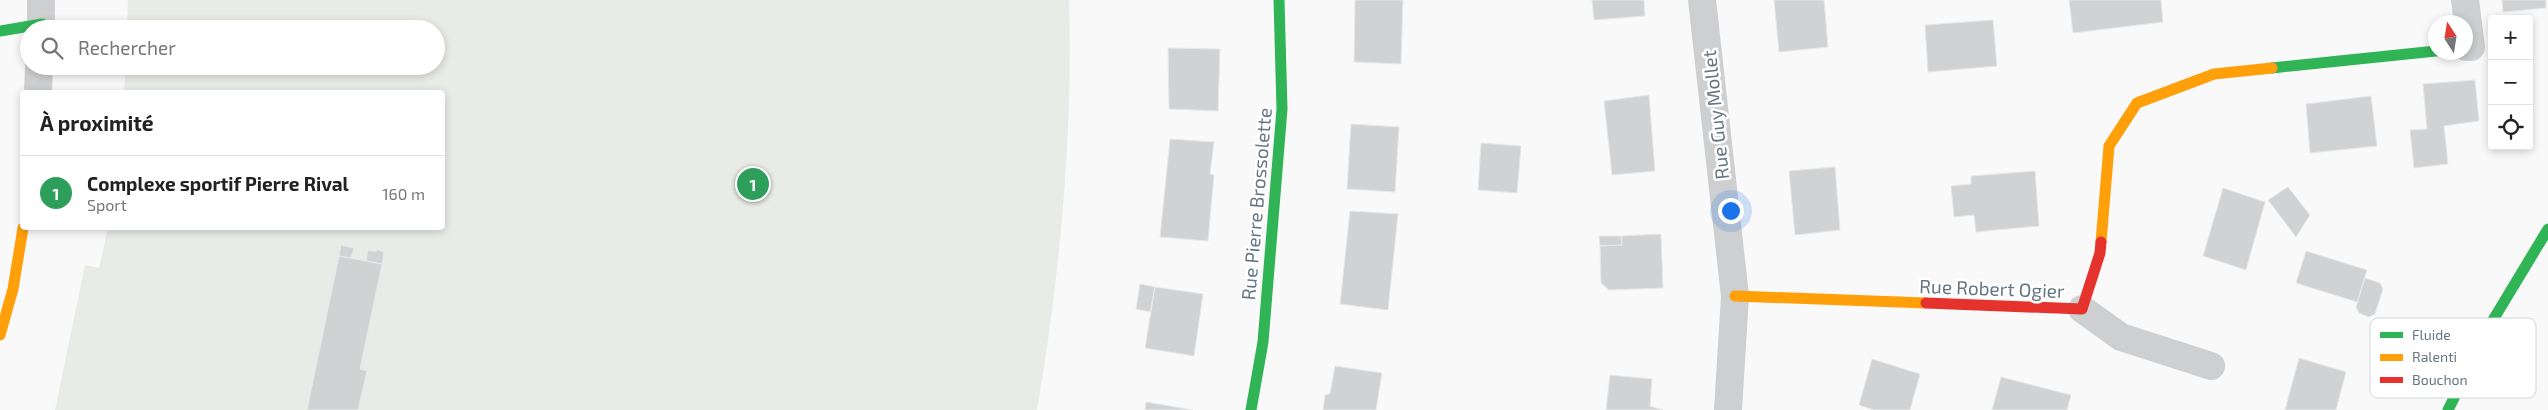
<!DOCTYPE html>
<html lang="fr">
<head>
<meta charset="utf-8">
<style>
	body { margin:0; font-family:"Exo 2",sans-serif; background:#f6f6f6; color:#222 }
	.controls { position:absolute; right:15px; top:15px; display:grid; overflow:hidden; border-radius:5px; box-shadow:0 2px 8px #0003 }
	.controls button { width:45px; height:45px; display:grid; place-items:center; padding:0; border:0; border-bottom:1px solid #e0e0e0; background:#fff; color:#222; font:25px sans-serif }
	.compass { position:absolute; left:2428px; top:15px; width:45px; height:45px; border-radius:50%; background:#fff; box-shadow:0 2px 8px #0003; rotate:348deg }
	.you { position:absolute; left:1730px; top:210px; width:18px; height:18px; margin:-12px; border:4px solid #fff; border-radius:50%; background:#1a73e8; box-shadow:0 0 0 8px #1a73e833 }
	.badge { display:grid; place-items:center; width:32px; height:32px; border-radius:50%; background:#585c60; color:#fff; font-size:16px; font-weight:700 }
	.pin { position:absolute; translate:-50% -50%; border:2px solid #fff; box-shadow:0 1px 5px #0006 }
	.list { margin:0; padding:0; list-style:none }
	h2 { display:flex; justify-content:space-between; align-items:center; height:65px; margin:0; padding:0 20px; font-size:21px }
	h2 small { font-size:16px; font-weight:400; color:#767676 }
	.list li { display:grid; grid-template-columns:32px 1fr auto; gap:15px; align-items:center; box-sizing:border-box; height:75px; padding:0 20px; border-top:1px solid #e0e0e0 }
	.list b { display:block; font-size:19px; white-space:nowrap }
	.list p { margin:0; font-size:16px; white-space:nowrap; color:#767676 }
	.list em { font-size:16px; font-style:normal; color:#767676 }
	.icon { flex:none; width:28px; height:28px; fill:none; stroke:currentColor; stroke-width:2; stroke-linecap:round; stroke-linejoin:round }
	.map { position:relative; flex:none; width:2548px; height:410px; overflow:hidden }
	.search { position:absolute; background:#fff; box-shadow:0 2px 8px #0003; left:20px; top:20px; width:425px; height:55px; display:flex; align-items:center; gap:12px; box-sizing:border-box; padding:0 18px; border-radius:28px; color:#767676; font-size:19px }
	.panel { position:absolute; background:#fff; box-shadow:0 2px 8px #0003; left:20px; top:90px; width:425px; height:140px; border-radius:5px }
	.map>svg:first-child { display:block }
	.green { fill:#e8ebe6 }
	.building { fill:#d0d2d3; stroke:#e8e8e8 }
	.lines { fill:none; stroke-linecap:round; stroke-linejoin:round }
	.street { stroke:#cecfd0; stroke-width:28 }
	.fast { stroke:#30b455; stroke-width:11 }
	.slow { stroke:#ff9f0a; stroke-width:11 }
	.jam { stroke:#e5322d; stroke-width:11 }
	.labels { text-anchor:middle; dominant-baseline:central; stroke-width:5; stroke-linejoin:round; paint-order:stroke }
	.street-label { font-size:19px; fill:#657683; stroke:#fff }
	.key { fill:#fff; stroke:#d1d6da; stroke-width:1 }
	.key-label { font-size:14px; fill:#657683 }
</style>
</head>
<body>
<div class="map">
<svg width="2548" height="410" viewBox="0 0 2548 410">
	<rect width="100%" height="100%" fill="#f9f9f9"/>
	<path class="green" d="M128,0H1069C1073,136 1060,276 1037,410H55L85,265L99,268L108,228H442V92H124L126,66H436V29H127Z"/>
	<path class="building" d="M1355,0H1403L1401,64L1354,62Z
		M1592,0H1644L1645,16L1594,20Z
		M1774,0H1824L1828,47L1779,52Z
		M2069,0H2161L2163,22L2073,33Z
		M2502,0H2546V8L2503,12Z
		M1993,20L1997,66L1928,72L1925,25Z
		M1168,48L1220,49L1218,111L1169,109Z
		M2475,80L2479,121L2444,126L2448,164L2414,168L2410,130L2427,129L2423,84Z
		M1649,95L1655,171L1612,175L1604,101Z
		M2371,96L2377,146L2310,153L2306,104Z
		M1351,124L1399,127L1395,192L1347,189Z
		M1170,139L1214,142L1210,174L1214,175L1208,241L1160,237Z
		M1481,143L1521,146L1517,193L1478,190Z
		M1835,167L1840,230L1795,235L1789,171Z
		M2035,171L2039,226L1976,232L1974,215L1954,217L1951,186L1971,184V176Z
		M2288,187L2310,215L2296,237L2268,200Z
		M2223,188L2265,202L2246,270L2203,256Z
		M1350,211L1398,214L1388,310L1340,304Z
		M1661,234L1663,288L1609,290L1601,283L1600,246L1622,245L1621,236Z
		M1599,236H1621L1622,245L1600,246Z
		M341,245L354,248L351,258L339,256Z
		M377,249L384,252L382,264L366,261L368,250L376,252Z
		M2306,251L2367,270L2357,302L2296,283Z
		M339,256L382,264L360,369L367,371L358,410H307Z
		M2365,278L2380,283L2383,289L2375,314L2369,317L2359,313L2356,307Z
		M1140,284L1155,287L1150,312L1136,309Z
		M1155,287L1203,294L1194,356L1145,348Z
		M2299,358L2346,372L2336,410H2285Z
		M1872,359L1920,374L1910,410H1874L1859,405Z
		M1335,366L1382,373L1376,410H1323L1325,395L1330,394Z
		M1610,375L1652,379L1650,406L1663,410H1606Z
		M2001,377L2071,395L2067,410H1992Z
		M1146,402L1193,410H1145Z"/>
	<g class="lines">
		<path class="street" d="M41,0V29
			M1702,0L1735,296L1728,410
			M2465,0L2471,47H2466
			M38,92L39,66
			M2082,309L2121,337L2211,366"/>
		<path class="fast" d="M0,31L42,24
			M2272,68L2436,51
			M1251,410L1263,342L1282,109L1279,0
			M2448,410L2493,320L2548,229"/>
		<path class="slow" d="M2101,242L2109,146L2137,103L2214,74L2272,68
			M1735,296L1926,303
			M0,335L13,289L23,228"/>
		<path class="jam" d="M1926,303L2082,309L2100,253L2101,242"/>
	</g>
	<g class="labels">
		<g class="street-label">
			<text transform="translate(1715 115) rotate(-96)">Rue Guy Mollet</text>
			<text transform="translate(1256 204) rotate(-85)">Rue Pierre Brossolette</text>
			<text transform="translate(1992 288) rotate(2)">Rue Robert Ogier</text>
		</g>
	</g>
	<rect x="2370" y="318" width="166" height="80" rx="8" class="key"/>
	<rect x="2380" y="332" width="23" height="6" fill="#30b455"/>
	<rect x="2380" y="354" width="23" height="7" fill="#ff9f0a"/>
	<rect x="2380" y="377" width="23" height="6" fill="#e5322d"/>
	<g class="key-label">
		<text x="2412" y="340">Fluide</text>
		<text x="2412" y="362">Ralenti</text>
		<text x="2412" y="385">Bouchon</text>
	</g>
</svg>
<div class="controls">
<button>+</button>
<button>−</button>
<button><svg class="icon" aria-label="locate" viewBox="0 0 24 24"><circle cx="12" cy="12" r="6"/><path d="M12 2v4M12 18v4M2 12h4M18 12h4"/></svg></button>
</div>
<svg class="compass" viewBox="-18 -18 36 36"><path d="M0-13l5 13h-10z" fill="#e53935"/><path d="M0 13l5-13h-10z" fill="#767676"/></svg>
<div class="you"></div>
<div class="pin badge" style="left:753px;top:184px;background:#2e9e5b">1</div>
<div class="search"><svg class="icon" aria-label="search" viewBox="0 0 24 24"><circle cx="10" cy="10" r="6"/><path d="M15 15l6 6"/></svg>Rechercher</div>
<section class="panel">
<h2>À proximité<small></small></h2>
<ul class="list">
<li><span class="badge" style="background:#2e9e5b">1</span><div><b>Complexe sportif Pierre Rival</b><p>Sport</p></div><em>160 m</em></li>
</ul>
</section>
</div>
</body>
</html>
